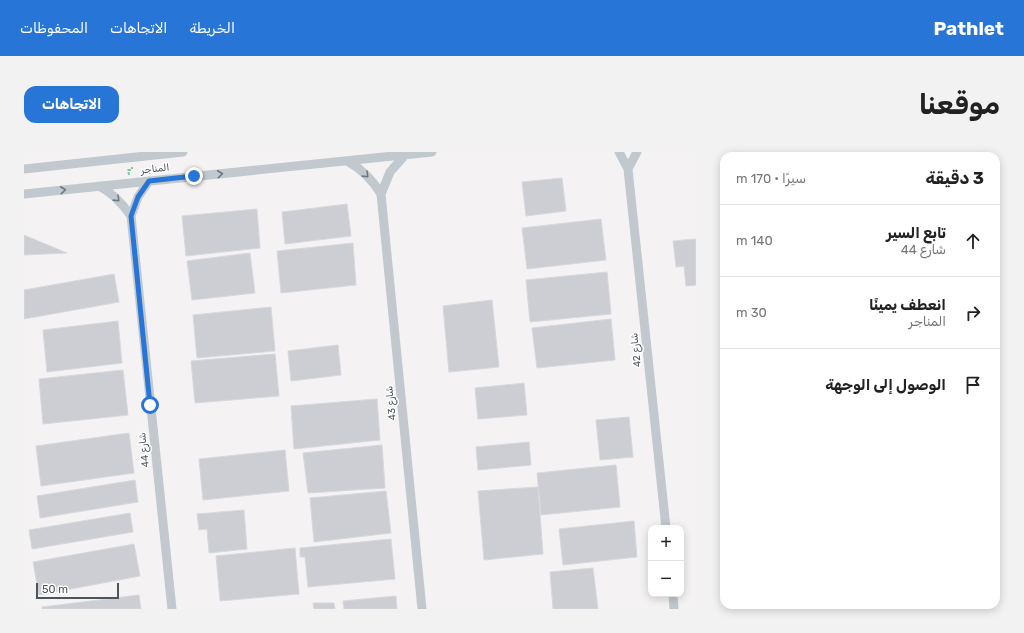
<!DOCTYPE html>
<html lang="ar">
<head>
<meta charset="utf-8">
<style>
	body { margin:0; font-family:Rubik,"Noto Sans Arabic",sans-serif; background:#f2f2f2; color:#222; direction:rtl }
	.controls { position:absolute; right:12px; bottom:12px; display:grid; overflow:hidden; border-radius:8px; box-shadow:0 2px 10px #0003 }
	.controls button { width:36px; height:36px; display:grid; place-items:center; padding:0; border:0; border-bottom:1px solid #e0e0e0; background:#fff; color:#222; font:20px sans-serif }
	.scale { position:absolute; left:12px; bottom:10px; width:83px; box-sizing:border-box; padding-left:4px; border:2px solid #4b555e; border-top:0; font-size:11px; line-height:14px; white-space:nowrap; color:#4b555e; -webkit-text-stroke:3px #fff; paint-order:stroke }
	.stop { position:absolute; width:12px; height:12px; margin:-9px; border:3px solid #2875d8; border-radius:50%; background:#fff }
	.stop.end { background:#2875d8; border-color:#fff; box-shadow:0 1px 4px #0008 }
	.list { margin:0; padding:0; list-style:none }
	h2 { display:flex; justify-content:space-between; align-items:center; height:52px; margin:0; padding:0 16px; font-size:17px }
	h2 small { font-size:13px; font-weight:400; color:#767676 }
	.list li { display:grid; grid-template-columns:26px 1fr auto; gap:12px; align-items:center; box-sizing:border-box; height:72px; padding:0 16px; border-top:1px solid #e0e0e0 }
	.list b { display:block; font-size:15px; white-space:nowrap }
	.list p { margin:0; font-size:13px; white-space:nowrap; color:#767676 }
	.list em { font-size:13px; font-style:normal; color:#767676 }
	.icon { flex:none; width:22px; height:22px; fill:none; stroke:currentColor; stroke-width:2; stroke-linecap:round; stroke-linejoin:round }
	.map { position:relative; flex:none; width:672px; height:457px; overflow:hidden; direction:ltr; border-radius:12px }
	header { display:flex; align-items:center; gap:24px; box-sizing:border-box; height:56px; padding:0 20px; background:#2875d8; color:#fff }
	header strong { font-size:19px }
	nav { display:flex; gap:22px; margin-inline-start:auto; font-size:14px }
	.intro { display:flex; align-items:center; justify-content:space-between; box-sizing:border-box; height:96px; padding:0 24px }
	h1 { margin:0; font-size:28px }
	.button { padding:10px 18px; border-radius:12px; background:#2875d8; color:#fff; font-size:14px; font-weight:700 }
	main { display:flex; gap:24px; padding:0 24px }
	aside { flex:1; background:#fff; border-radius:12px; box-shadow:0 2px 10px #0003 }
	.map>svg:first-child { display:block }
	.building { fill:#ccced4; stroke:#d7d8dd }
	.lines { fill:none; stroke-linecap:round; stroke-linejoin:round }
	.path { stroke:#7fc9a5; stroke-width:2; stroke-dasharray:3 2; stroke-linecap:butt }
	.street { stroke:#c1c9cf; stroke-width:9 }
	.oneway { stroke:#6e7880 }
	.route { stroke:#2875d8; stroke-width:5 }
	.labels { text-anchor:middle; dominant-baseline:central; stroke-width:3; stroke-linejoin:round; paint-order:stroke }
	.street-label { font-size:10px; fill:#4b555e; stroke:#fff }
</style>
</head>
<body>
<header>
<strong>Pathlet</strong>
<nav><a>الخريطة</a><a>الاتجاهات</a><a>المحفوظات</a></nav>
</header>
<div class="intro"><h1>موقعنا</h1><a class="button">الاتجاهات</a></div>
<main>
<aside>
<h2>3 دقيقة<small>سيرًا · 170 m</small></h2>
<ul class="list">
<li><svg class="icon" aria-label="ahead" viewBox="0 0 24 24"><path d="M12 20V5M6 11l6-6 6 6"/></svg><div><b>تابع السير</b><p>شارع 44</p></div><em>140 m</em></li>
<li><svg class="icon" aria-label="right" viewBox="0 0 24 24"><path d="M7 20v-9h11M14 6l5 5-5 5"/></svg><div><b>انعطف يمينًا</b><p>المناجر</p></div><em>30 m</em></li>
<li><svg class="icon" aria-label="arrive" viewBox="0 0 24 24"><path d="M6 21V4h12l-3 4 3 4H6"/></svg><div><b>الوصول إلى الوجهة</b></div></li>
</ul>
</aside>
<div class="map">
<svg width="672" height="457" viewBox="0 0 672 457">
	<rect width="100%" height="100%" fill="#f4f2f2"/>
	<path class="building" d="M538,26L542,59L502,64L498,30Z
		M323,52L327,84L261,92L258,60Z
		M233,57L236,96L162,104L158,64Z
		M577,67L582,108L503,117L498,76Z
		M0,83L43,101L0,103Z
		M672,87V133L662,134L660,114L652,115L649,89Z
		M329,91L332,133L257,141L253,99Z
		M226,101L231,141L168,148L163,109Z
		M583,120L587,162L506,170L502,128Z
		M90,122L95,150L0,167V138Z
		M468,148L475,215L425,220L419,154Z
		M247,155L251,199L173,206L169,163Z
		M587,167L591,208L513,216L508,176Z
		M94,169L98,211L23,220L19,178Z
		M314,193L317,223L267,229L264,199Z
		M251,202L255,244L171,251L167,209Z
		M99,218L104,263L19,272L15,227Z
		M500,231L503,263L454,267L451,236Z
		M353,247L356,288L270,297L267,254Z
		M605,265L609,305L576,308L572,268Z
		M105,281L110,321L17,334L12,294Z
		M505,290L507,313L454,318L452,295Z
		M358,293L361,336L284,341L279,301Z
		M261,298L265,339L179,348L175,307Z
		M592,313L596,355L517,363L513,321Z
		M111,328L114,350L16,366L13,344Z
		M514,335L519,402L460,408L454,339Z
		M362,339L367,381L290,390L286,346Z
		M220,358L223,397L185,401L183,377L175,378L173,362Z
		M106,361L109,380L8,397L5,378Z
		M610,369L613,405L539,413L535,377Z
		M367,387L371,427L284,435L281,405H276V396Z
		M110,392L116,424L15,443L9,410Z
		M271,396L275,442L196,449L192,404Z
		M569,416L574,457H529L526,420Z
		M115,443L117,457H18V455Z
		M372,444L373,457H320L319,449Z
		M289,451H310L311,457H290Z"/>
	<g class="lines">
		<path class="path" d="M105,23L104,18H108V15"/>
		<path class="street" d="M595,0L604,17L642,376
			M381,3L366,20L357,42L398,457
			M323,9C338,17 348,27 357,42
			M0,17L159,0
			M604,17L613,0
			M125,29L114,45L107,64L148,457
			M75,34C89,41 98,51 107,64
			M0,42L408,0
			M649,442L650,457"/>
	</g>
	<defs><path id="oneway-chevron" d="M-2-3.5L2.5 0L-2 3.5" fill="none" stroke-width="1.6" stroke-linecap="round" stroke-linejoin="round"/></defs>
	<g class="oneway">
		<use href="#oneway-chevron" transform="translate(196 22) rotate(-6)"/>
		<use href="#oneway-chevron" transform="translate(342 23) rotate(44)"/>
		<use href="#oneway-chevron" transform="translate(39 38) rotate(-6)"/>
		<use href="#oneway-chevron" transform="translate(93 47) rotate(44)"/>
	</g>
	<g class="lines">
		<path class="route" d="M126,253L107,64L114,45L125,29L170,24"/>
	</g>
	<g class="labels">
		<g class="street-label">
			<text transform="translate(131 17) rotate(-6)">المناجر</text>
			<text transform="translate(612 198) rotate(-96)">شارع 42</text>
			<text transform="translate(367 251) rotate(-96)">شارع 43</text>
			<text transform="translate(120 298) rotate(-96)">شارع 44</text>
		</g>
	</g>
</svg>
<div class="controls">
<button>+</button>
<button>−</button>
</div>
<div class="scale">50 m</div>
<div class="stop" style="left:126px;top:253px"></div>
<div class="stop end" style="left:170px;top:24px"></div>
</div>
</main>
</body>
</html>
